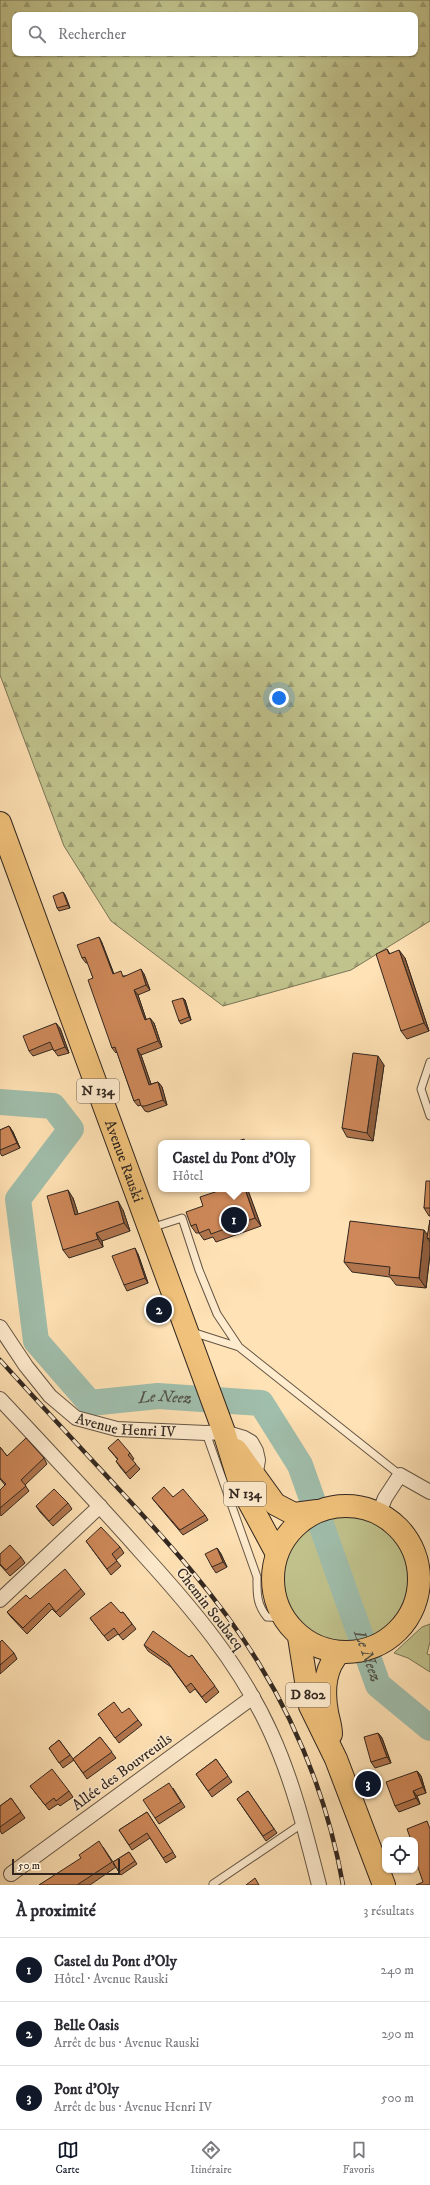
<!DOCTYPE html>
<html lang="fr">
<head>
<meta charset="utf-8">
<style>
	body { margin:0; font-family:"IM FELL DW Pica",serif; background:#f7f7f7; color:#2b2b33 }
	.controls { position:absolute; right:12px; bottom:12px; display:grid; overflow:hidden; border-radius:8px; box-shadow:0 1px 3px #0004 }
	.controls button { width:36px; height:36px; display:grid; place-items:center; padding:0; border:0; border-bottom:1px solid #e1e1e2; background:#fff; color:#2b2b33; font:20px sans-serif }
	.scale { position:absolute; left:12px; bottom:10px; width:108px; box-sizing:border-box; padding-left:4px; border:2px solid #322720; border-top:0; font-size:11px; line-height:14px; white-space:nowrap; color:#322720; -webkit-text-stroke:3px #ffeccf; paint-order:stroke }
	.you { position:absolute; left:279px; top:698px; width:14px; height:14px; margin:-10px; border:3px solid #fff; border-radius:50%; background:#1a73e8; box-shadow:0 0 0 6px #1a73e833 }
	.badge { display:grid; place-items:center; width:26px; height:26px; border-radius:50%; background:#111827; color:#fff; font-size:13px; font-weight:700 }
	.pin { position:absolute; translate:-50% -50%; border:2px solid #fff; box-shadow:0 1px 4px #0006 }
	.popup { position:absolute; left:158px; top:1140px; width:152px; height:52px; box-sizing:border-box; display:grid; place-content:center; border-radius:8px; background:#fff; filter:drop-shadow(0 1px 3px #0005); font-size:13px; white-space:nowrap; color:#7c7c81 }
	.popup b { font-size:15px; color:#2b2b33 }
	.popup::after { content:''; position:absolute; left:50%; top:100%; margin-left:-8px; border:8px solid transparent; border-top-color:#fff }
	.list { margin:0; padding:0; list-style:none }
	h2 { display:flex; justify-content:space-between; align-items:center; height:52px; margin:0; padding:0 16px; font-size:17px }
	h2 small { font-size:13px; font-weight:400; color:#7c7c81 }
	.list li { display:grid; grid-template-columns:26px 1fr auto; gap:12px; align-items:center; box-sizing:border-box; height:64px; padding:0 16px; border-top:1px solid #e1e1e2 }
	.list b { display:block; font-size:15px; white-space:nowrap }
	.list p { margin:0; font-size:13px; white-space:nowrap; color:#7c7c81 }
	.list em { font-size:13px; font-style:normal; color:#7c7c81 }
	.icon { flex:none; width:22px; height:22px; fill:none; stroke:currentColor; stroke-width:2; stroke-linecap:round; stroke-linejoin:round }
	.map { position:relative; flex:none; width:430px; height:1885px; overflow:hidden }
	.search { position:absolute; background:#fff; box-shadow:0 1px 3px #0004; left:12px; right:12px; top:12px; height:44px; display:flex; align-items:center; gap:10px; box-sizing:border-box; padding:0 14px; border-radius:8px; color:#7c7c81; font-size:15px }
	.sheet { height:244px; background:#fff }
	nav { display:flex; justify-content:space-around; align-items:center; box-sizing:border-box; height:56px; border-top:1px solid #e1e1e2; background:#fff; font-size:11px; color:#7c7c81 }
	nav a { display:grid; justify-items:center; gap:2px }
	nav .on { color:#111827 }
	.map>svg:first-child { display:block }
	.grass { fill:#c1c38d; stroke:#7a7556 }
	.forest { fill:url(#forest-firs); stroke:#7a7556; fill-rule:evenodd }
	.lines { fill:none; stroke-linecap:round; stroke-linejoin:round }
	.river { stroke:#a0beac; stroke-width:26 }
	.lane-casing { stroke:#655645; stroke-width:9 }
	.street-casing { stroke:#655645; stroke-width:16 }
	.primary-casing { stroke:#322720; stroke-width:24 }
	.lane { stroke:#ffeccf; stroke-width:7 }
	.street { stroke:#ffeccf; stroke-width:14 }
	.primary { stroke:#f0c17a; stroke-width:22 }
	.rail-casing { stroke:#322720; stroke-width:4.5 }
	.rail { stroke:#ffeccf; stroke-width:3; stroke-dasharray:9; stroke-linecap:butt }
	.wall { fill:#b1754d; stroke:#322720 }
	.shaded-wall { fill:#905f3e; stroke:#322720 }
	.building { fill:#ce8859; stroke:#322720 }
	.labels { text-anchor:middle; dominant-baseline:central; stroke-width:3; stroke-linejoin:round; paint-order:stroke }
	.shield { fill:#ffeccf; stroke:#706254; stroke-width:1 }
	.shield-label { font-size:14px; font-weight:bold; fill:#322720 }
	.street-label { font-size:15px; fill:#322720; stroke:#ffeccf }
	.water-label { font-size:16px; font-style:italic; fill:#53544a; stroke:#ffeccf }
</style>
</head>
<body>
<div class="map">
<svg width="430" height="1885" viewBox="0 0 430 1885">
	<defs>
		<pattern id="forest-firs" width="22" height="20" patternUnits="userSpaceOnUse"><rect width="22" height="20" fill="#c1c38d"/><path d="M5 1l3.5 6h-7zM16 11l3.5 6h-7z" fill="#9d9e73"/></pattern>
	</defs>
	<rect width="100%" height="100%" fill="#ffe2b5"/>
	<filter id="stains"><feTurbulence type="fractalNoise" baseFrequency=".005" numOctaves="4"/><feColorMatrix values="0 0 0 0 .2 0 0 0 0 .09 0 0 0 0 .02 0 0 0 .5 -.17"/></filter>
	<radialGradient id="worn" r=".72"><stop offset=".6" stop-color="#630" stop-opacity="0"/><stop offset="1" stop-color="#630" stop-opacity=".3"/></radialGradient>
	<path class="grass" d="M283 1579a63 63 0 1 1 126 0a63 63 0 1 1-126 0Z
		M430,1624V1642L427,1654L430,1655V1672L408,1658L394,1653L422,1627Z"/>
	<path class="forest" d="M0,0H430V921L351,970L223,1006L111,921L64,846L0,675ZM15,15H415V53H15Z"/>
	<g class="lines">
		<path class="river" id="s1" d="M0,1102L53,1106L71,1129L18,1199L36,1341L90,1403L158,1396L261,1403L300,1465L378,1685L430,1728"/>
		<g class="lane-casing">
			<path id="lane" d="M430,1062L421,1089L430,1116
				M151,1228L182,1218L199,1270L217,1314L239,1347L400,1475
				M192,1332L239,1347
				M206,1433L257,1577C257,1592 256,1604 267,1617L285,1618
				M213,1884L303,1823"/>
		</g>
		<g class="street-casing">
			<g id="street">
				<path id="s2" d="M0,1327L26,1366L50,1396L76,1418L117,1429L206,1433L224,1432L244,1438L251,1442L256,1451L258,1460L255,1477"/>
				<path d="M0,1399C47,1449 95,1500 141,1552C191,1607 240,1664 271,1733C293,1781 306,1834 319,1885"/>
				<path d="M379,1513L385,1498L400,1475L430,1492"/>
				<path d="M0,1600L100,1506"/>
				<path d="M11,1874L253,1697"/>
			</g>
		</g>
		<g class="primary-casing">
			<g id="primary">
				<path id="s3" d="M0,823L224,1432L241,1487L276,1552"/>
				<path d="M236,1450L275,1504L294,1514L317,1511"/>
				<circle cx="346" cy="1579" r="73"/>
				<path d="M299,1637L310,1706L336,1759L384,1885"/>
				<path d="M331,1734C331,1726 328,1719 327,1712C323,1690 324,1668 340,1652"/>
			</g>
		</g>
		<use href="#lane" class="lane"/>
		<use href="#street" class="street"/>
		<use href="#primary" class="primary"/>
		<g class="rail-casing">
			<path id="rail" d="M0,1360C38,1402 77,1444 115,1485C167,1541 218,1597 258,1662C300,1730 329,1806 343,1885"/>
		</g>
		<use href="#rail" class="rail"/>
	</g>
	<path class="wall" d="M63,892L65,895L70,908L59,911L57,908Z
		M99,937L102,943L114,974L124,976L144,974L150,990L138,995L146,1019L154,1023L162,1047L141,1055L151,1084L158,1082L162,1087L167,1105L148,1112L145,1111L141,1105L138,1106L134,1101L117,1052L116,1053L112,1048L93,978L88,963H86L82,958Z
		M387,949L390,954L405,958L429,1031L407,1039L401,1031Z
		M183,998L185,1000L191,1020L181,1024L179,1021Z
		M60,1028L69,1053L58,1056L53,1049L33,1056L29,1051Z
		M384,1065L373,1141L347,1137L342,1128Z
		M9,1126L13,1132L20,1148L2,1156L0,1153V1130Z
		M430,1181V1216H429L424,1208Z
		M224,1189H247L261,1226L216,1242L213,1237L204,1240L199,1233H196L191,1226L203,1206Z
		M73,1198L78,1214L123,1210L130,1231L102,1241L103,1247L69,1258L63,1250Z
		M430,1220V1254L426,1288L396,1285L390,1277L352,1272L344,1262L428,1234Z
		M138,1254L148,1283L127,1291L124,1285Z
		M0,1447L7,1456L44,1458L47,1464L25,1485L29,1491L1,1516L0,1514V1490L5,1485L0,1479Z
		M108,1448L130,1453L134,1459L132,1460L140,1469L130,1479L120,1467L116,1461L118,1460Z
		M173,1497L205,1515L208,1520L183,1535L156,1503L152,1498Z
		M68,1503L72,1509L53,1526L40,1512L36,1506Z
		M86,1541L120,1547L124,1553L116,1560L121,1566L111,1575Z
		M217,1548L221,1554L227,1567L216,1573L212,1567Z
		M0,1554L21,1557L25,1563L10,1576L0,1565Z
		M81,1589L85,1594L60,1617L52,1609L27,1634L11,1617L7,1612L30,1599Z
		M123,1612L136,1629L123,1640L118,1634L108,1641L90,1618L121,1613Z
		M0,1642L14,1653L17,1659L0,1674Z
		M144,1645L189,1657L192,1655L219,1692L206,1703L195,1689L190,1693L171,1667L148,1651Z
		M122,1713L138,1720L142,1725L119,1743L98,1714Z
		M378,1733L382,1738L391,1763L375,1768L371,1762Z
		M100,1737L116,1758L87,1779L73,1759Z
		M59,1740L74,1760L63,1768L49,1748Z
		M216,1759L232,1782L212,1797L196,1774Z
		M417,1771L421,1776L426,1793L417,1796L420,1804L399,1812L395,1806Z
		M30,1786L69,1791L73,1797L60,1806L58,1804L49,1810Z
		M173,1788L185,1807L159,1824L155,1818Z
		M248,1791L277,1833L266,1841L237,1799Z
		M11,1798L25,1818L2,1834L0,1831V1806Z
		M147,1812L176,1857L166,1863L150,1838L132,1850L119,1830Z
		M103,1847L113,1862L129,1852L137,1864L121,1875L113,1863L116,1867L90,1885H39Z"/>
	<path class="shaded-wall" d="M63,892L65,895L70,908L68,905Z
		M99,937L102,943L116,980L113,974Z
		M399,950L405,958L429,1031L424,1023Z
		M141,969L144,974L150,990L146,985Z
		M134,990L138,995L148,1025L145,1020Z
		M183,998L185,1000L191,1020L189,1017Z
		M150,1018L154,1023L162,1047L158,1041Z
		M56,1023L60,1028L69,1053L65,1047Z
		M137,1049L141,1055L153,1090L149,1085Z
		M378,1056L384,1065L373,1141L367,1133Z
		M158,1082L162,1087L167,1105L163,1100Z
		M9,1126L13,1132L20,1148L17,1143Z
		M245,1189H247L248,1190L261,1226L255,1218Z
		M68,1190L73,1198L81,1223L75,1215Z
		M118,1201L123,1210L130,1231L124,1223Z
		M424,1230L430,1238H427L430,1242V1254L426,1288L419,1278Z
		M96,1233L102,1241L103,1247L98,1239Z
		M135,1248L138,1254L148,1283L145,1278Z
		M217,1548L221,1554L227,1567L223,1562Z
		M378,1733L382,1738L391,1763L387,1757Z
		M417,1771L421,1776L426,1793L423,1787Z
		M413,1791L417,1796L420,1804L416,1798Z"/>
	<path class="building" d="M63,892L68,905L57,908L53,896Z
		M99,937L113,974L121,971L123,977L141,969L146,985L134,990L145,1020L150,1018L158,1041L137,1049L149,1085L158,1082L163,1100L145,1106H141L139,1099L134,1101L115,1047L112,1048L88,980L93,978L85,957L82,958L77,945Z
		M387,949L389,954L399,950L424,1023L401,1031L376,954Z
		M183,998L189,1017L179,1021L172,1001Z
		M56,1023L65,1047L54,1051L50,1042L29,1051L23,1036Z
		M353,1053L378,1056L367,1133L342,1128Z
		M9,1126L17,1143L0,1150V1130Z
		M244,1139L246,1143H232Z
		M426,1181H430V1208H424Z
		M224,1189H245L255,1218L211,1234L209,1229L199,1233L196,1224L191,1226L186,1212L203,1206L200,1197Z
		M68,1190L75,1215L118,1201L124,1223L96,1233L98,1239L63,1250L47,1196Z
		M430,1220V1239L427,1238Z
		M350,1221L424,1230L419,1278L389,1275L390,1267L344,1262Z
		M135,1248L145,1278L124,1285L112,1256Z
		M26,1438L44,1458L21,1480L26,1486L0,1508V1490L6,1484L0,1478V1447L7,1456Z
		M118,1439L130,1453L128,1455L136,1464L126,1473L116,1461L118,1459L108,1448Z
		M164,1487L173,1497L183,1489L205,1515L180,1530L152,1498Z
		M54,1489L68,1503L49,1521L36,1506Z
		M101,1527L120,1547L112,1554L117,1561L107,1569L86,1541Z
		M10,1545L21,1557L6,1570L0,1564V1554Z
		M217,1548L223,1562L212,1567L205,1554Z
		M65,1569L81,1589L56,1612L49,1603L23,1628L7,1612L26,1595L30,1599Z
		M111,1602L121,1613L123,1612L132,1624L119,1635L114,1628L104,1636L90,1618Z
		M153,1631L189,1657L192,1655L215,1686L202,1697L191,1683L186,1687L167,1661L144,1645Z
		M2,1640L14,1653L0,1665V1642Z
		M114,1702L122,1713L129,1708L138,1720L115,1738L98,1714Z
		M378,1733L387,1757L371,1762L364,1737Z
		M100,1737L112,1752L83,1773L73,1759Z
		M59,1740L70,1755L59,1763L49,1748Z
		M216,1759L228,1776L208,1791L196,1774Z
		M52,1769L69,1791L56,1801L54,1798L45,1805L30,1786Z
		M417,1771L423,1787L413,1791L416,1798L395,1806L386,1782Z
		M169,1783L181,1802L155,1818L143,1800Z
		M248,1791L274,1829L263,1836L237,1799Z
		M11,1798L21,1812L0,1827V1806Z
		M147,1812L173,1852L163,1858L147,1833L129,1845L119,1830Z
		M427,1821L430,1829V1885H416L423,1882L415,1859V1857L417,1856L415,1850V1840H411L407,1829Z
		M99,1841L112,1862L77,1885H39L81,1858L79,1855Z
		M129,1852L135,1861L119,1872L113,1862Z
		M255,1878L259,1885H246Z"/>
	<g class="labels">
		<g class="shield">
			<rect x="77" y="1079" width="42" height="24" rx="3"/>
			<rect x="224" y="1482" width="42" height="24" rx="3"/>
			<rect x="286" y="1683" width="44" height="24" rx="3"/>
		</g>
		<g class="shield-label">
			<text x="98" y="1091">N 134</text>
			<text x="245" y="1494">N 134</text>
			<text x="308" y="1695">D 802</text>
		</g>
		<g class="street-label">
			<text stroke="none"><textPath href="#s3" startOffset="360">Avenue Rauski</textPath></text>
			<text stroke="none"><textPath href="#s2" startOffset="170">Avenue Henri IV</textPath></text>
			<text transform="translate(210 1609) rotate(52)">Chemin Soubacq</text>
			<text transform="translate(122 1772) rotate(-36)">Allée des Bouvreuils</text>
		</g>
		<g class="water-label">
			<text stroke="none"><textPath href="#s1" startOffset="471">Le Neez</textPath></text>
			<text stroke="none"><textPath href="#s1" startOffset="843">Le Neez</textPath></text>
		</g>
	</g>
	<rect width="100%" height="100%" filter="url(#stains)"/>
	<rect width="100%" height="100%" fill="url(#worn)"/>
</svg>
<div class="controls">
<button><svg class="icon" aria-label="locate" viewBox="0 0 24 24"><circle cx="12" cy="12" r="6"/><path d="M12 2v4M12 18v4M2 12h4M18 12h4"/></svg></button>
</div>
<div class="scale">50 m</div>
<div class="you"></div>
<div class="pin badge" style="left:234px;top:1220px">1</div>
<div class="popup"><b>Castel du Pont d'Oly</b>Hôtel</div>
<div class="pin badge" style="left:159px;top:1310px">2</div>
<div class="pin badge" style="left:368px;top:1784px">3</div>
<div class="search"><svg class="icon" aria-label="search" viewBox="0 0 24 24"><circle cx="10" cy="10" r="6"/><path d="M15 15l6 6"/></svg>Rechercher</div>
</div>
<section class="sheet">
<h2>À proximité<small>3 résultats</small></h2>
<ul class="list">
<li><span class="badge">1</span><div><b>Castel du Pont d'Oly</b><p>Hôtel · Avenue Rauski</p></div><em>240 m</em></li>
<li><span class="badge">2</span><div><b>Belle Oasis</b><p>Arrêt de bus · Avenue Rauski</p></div><em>290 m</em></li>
<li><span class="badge">3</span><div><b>Pont d'Oly</b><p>Arrêt de bus · Avenue Henri IV</p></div><em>500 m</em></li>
</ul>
</section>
<nav>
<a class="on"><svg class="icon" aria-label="map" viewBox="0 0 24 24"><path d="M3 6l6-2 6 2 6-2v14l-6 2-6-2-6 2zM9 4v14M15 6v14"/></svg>Carte</a>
<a><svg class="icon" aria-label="directions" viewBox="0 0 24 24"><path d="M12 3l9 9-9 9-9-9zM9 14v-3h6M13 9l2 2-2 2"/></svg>Itinéraire</a>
<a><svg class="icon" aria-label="saved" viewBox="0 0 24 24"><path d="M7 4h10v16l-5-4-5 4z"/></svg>Favoris</a>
</nav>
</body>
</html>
